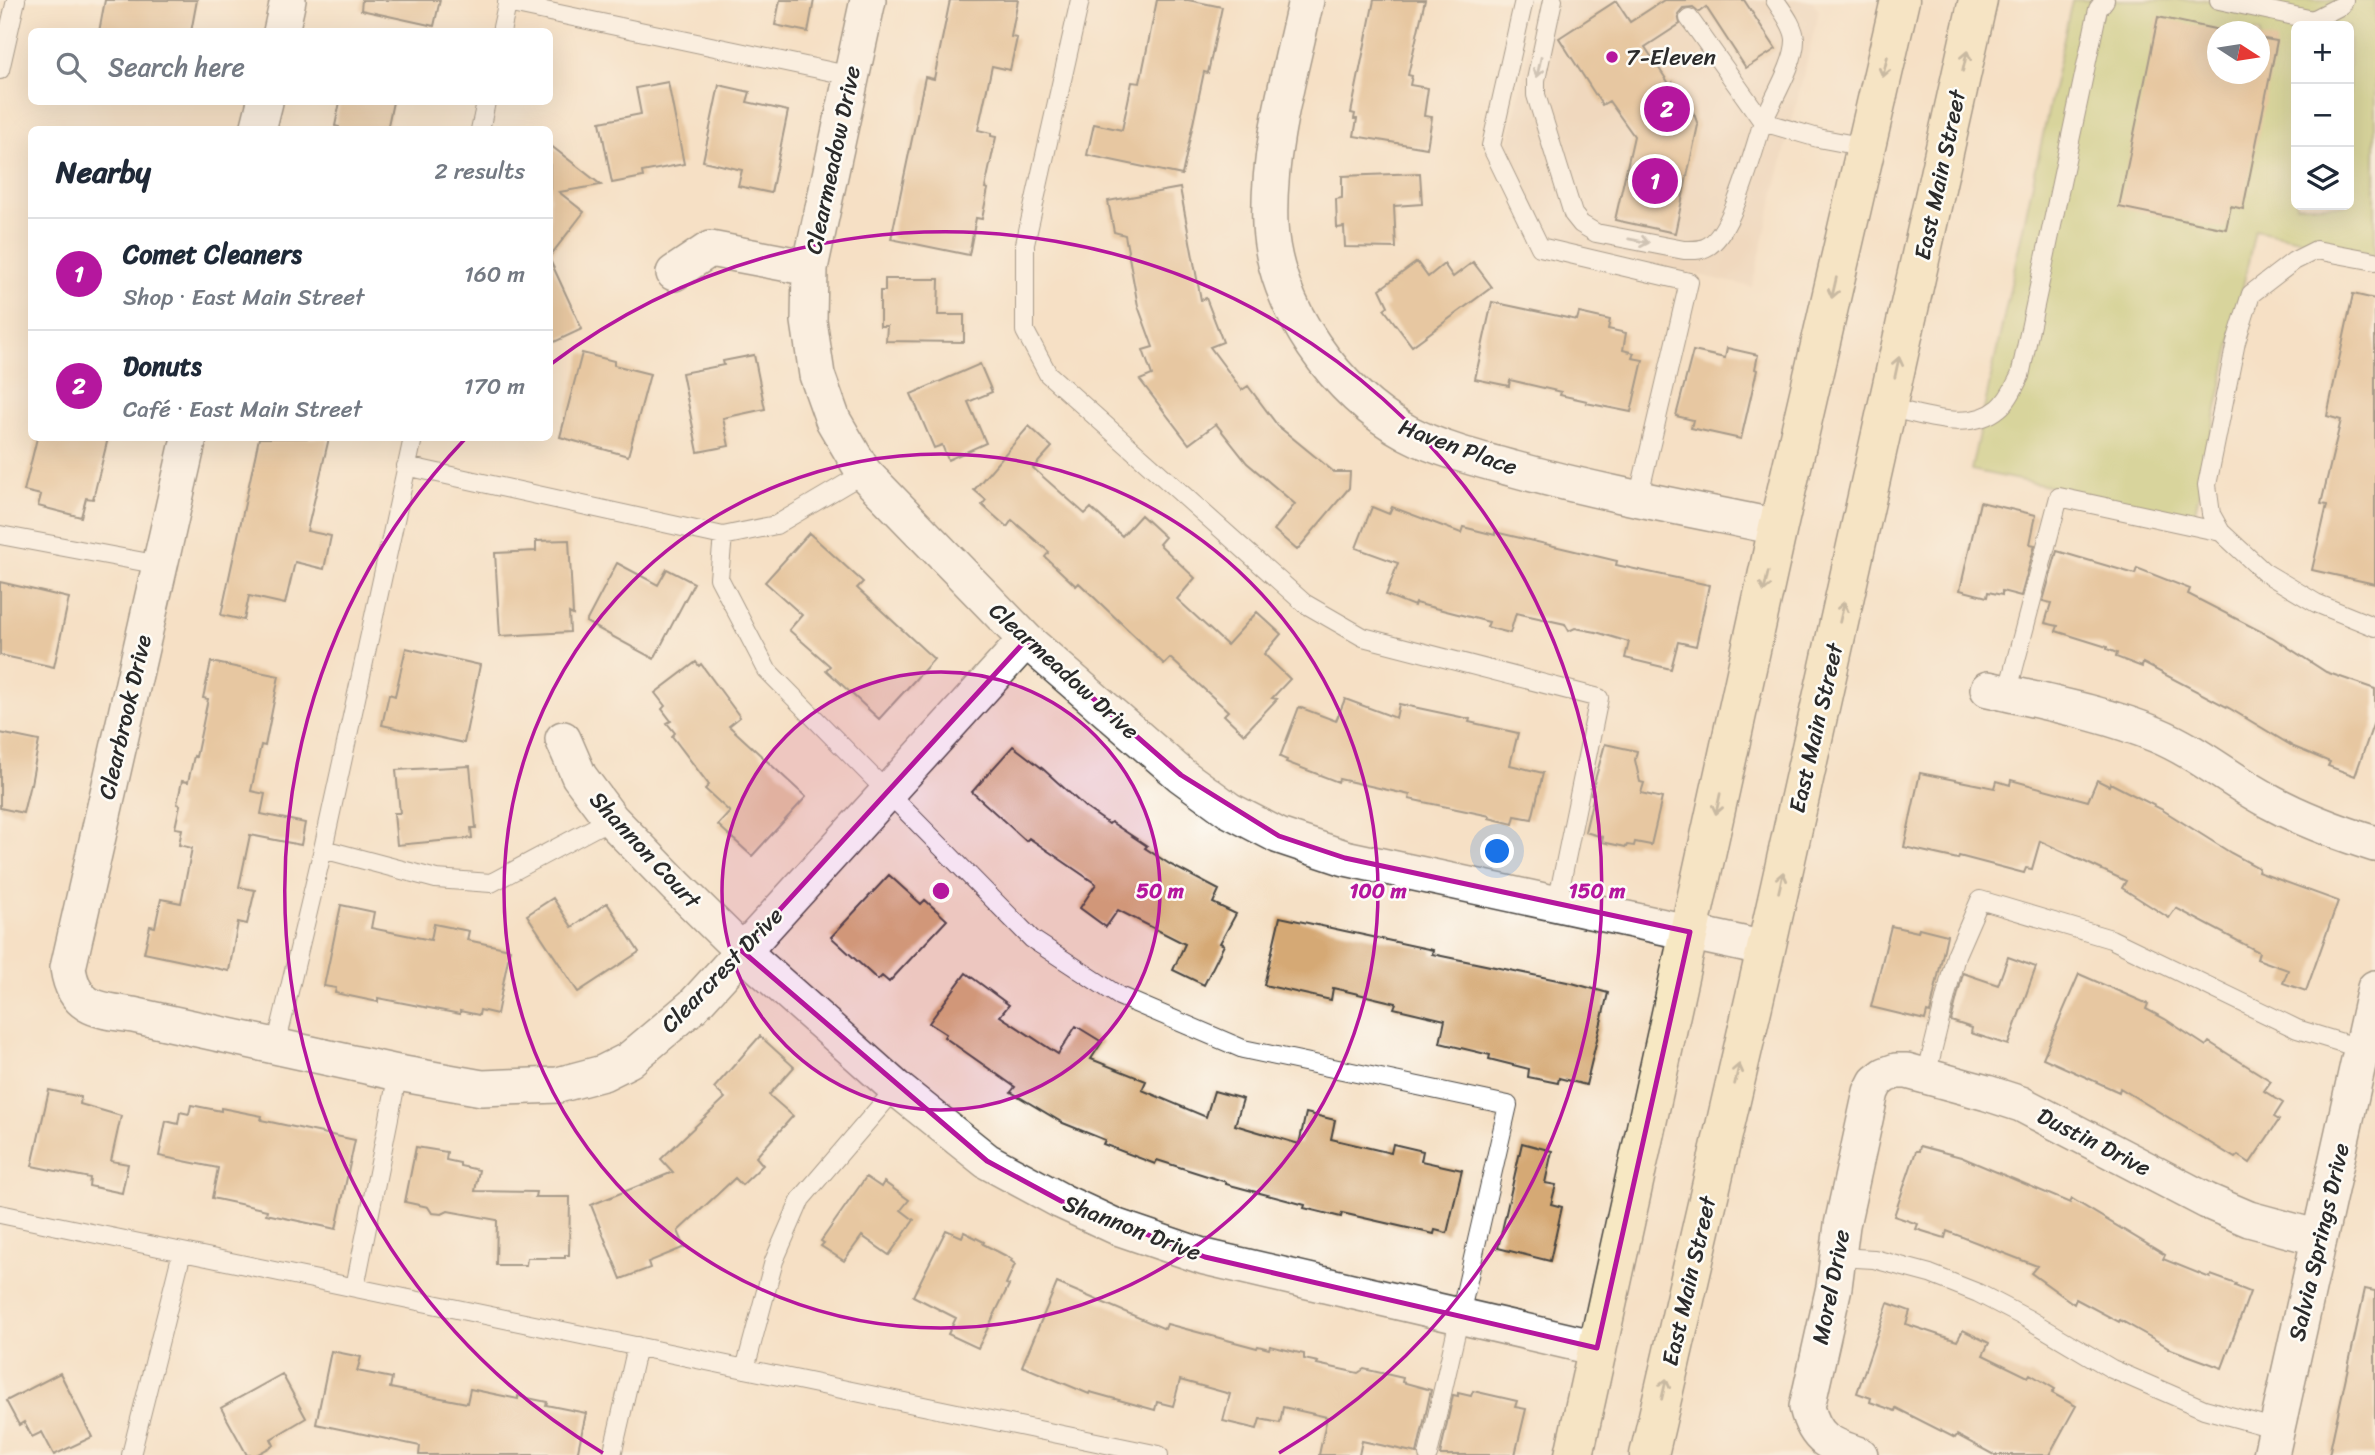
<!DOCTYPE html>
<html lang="en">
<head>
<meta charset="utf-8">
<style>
	body { margin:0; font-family:Sriracha,sans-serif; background:#f6f6f7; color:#1f2937 }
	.controls { position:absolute; right:21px; top:21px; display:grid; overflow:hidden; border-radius:10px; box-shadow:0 7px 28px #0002 }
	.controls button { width:63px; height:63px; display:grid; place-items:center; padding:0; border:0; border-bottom:2px solid #e0e1e3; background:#fff; color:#1f2937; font:35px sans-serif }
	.compass { position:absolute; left:2207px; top:21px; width:63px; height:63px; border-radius:50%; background:#fff; box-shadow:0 7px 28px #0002; rotate:102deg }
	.you { position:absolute; left:1498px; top:852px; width:24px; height:24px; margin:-18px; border:5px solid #fff; border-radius:50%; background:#1a73e8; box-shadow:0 0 0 10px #1a73e833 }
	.badge { display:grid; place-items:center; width:46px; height:46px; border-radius:50%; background:#b5179e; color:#fff; font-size:23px; font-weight:700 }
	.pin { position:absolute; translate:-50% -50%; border:4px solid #fff; box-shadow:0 2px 7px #0006 }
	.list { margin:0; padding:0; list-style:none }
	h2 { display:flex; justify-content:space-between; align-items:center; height:91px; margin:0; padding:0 28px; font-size:30px }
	h2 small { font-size:23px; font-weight:400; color:#747a83 }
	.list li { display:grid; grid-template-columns:46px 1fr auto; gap:21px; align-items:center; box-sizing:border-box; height:112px; padding:0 28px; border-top:2px solid #e0e1e3 }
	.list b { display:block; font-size:26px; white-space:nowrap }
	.list p { margin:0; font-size:23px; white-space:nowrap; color:#747a83 }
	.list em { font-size:23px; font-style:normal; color:#747a83 }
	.icon { flex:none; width:38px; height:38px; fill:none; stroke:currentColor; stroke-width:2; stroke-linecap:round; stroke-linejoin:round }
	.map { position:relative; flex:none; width:2375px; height:1455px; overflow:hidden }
	.search { position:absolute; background:#fff; box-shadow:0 7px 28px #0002; left:28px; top:28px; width:525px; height:77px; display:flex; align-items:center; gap:18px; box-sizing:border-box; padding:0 24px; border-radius:10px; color:#747a83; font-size:26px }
	.panel { position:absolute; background:#fff; box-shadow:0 7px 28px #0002; left:28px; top:126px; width:525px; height:315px; border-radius:10px }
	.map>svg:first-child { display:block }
	.built { fill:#e8cfb6 }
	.green { fill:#b4c66a; stroke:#70784a; stroke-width:2; fill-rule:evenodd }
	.building { fill:#d5a974 }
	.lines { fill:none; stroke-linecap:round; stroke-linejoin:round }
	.service-casing { stroke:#494642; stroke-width:20 }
	.minor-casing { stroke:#494642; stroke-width:38 }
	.secondary-casing { stroke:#494642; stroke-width:41 }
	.service { stroke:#fff; stroke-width:18 }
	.minor { stroke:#fff; stroke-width:35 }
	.secondary { stroke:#f7e8c3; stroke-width:38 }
	.oneway { stroke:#918a77 }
	.oneway2 { stroke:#a0a0a0 }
	.marked { fill:none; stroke:#b5179e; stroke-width:5; stroke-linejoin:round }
	.ring { fill:none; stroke:#b5179e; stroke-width:3.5 }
	.poi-dot { fill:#b5179e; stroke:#fdfcf7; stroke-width:2.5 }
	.labels { text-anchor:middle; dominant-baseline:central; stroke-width:5; stroke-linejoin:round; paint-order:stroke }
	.poi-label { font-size:23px; fill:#2b2b2b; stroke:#fdfcf7; text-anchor:start }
	.street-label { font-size:23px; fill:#2b2b2b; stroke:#fdfcf7 }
	.centre { fill:#b5179e; stroke:#fdfcf7; stroke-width:3.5 }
	.ring-label { font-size:21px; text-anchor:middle; font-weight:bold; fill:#b5179e; stroke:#fdfcf7; stroke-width:5; stroke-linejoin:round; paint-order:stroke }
</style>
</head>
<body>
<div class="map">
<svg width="2375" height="1455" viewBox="0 0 2375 1455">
	<rect width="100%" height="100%" fill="#fdfcf7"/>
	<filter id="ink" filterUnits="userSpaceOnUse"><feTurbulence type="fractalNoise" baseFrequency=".0143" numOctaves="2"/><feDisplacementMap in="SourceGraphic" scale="14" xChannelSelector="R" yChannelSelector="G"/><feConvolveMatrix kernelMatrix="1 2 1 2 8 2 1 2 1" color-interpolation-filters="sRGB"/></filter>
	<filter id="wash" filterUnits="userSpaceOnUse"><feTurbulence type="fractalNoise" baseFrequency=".00686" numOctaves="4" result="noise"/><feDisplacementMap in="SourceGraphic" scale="28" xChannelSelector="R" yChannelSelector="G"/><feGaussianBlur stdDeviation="1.57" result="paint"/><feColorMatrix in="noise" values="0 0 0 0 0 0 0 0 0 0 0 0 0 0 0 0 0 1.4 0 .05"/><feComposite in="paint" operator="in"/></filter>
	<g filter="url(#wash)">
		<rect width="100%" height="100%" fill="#f5e0c5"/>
		<path class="built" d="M1539,0H1812L1819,11L1752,287L1558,243L1504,163Z"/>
		<path class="green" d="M2072,0H2375V255L2255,230L2194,517L1971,470ZM2296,26H2349V205H2296ZM2218,32H2260V74H2218Z"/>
		<g id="blocks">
			<path class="building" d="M105,0H197L191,32H99Z
				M362,0H440L434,26L361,10Z
				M780,0H814L808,32L775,25Z
				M950,0H1018L1011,37L1017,38L1010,70L992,66L978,130L991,133V136L996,137L985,188L988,189L982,219L976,218L969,255L891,239L925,77L934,79Z
				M1157,0H1188L1222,7L1208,73L1204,72L1182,175L1087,155L1094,124L1122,130L1132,82L1140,83Z
				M1374,0H1425L1408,75L1412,76L1410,85L1428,88L1424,116L1432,117L1427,148L1354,136L1357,119H1354L1355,114L1351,113Z
				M1664,0H1744L1776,49L1746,68L1706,7L1699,12L1693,7L1683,8L1678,14L1680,24L1645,47L1670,85L1673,82L1694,114L1698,125L1675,233L1615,220L1634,136L1609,101L1602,105L1559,38L1616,1L1630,22Z
				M2158,17L2229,32H2217V74H2259V38L2277,41L2243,209L2231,206L2226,229L2119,207Z
				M668,82L684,164L642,172L643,177L612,183L600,122L641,114L636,88Z
				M719,85L750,92L747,102L788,111L771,193L738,186L742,170L703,161Z
				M340,102H393L387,130H339V127L335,126Z
				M550,145L601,185L559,192L584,212L550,256Z
				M1420,173L1422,204L1394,206L1396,248L1345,247L1344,227L1337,228L1336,199L1342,198V176Z
				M1180,188L1201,300L1206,298L1223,342L1210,347L1242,390L1248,386L1278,426L1334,472H1350L1349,488L1297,550L1274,530L1295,504L1247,463L1216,424L1189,444L1140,380L1152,375L1143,350L1153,347L1138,306L1125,235L1114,232L1108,201Z
				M550,260L582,329L550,344Z
				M1417,262L1428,277L1444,264L1453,277L1473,262L1492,287L1412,346L1384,309L1388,306L1380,289Z
				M885,279H939L938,315H964V342L886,341L887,326H880V291H885Z
				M2353,294L2375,299V584L2312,570L2327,505L2321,504L2341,420L2327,416Z
				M1492,302L1577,320L1579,313L1610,320L1608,329L1626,333L1623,350L1634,353L1632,358L1643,360L1631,412L1586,403L1587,401L1560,395L1561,392L1510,380L1509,386L1475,379Z
				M1727,348L1758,355L1755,369L1757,370L1741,439L1691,428L1693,420L1676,416L1693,351L1725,358Z
				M582,353L614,361V365L650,374L628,456L560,437Z
				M754,355L765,409L723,418L729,446L698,452L682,373L724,365L723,361Z
				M980,364L992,392L968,402L986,443L948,460L942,445L934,448L911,394Z
				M1029,426L1052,447L1033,468L1085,514L1091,508L1122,536L1141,515L1165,537L1159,544L1195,578L1177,599L1227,645L1257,612L1281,634L1264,654L1290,679L1272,698L1277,699L1244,734L1224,715L1228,711L1170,658L1164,664L1079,583L1076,586L1045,557L1049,552L1012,520L1007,527L982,505L986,500L974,490Z
				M37,438H108L93,499L86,498L81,517L38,506L41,495L24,491Z
				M259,438H329L307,531L331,536L324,569L295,562L285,604L249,596L244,620L221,615Z
				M1980,502L2036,515L2030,544L2035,545L2021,596L2002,591V595L1988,592L1987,597L1960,590Z
				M1372,507L1389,514L1392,507L1461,533L1463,527L1495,535V532L1617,561L1616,565L1709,585L1696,646L1678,642L1671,669L1625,658L1629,642L1596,632L1575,628L1569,631L1565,624L1516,613L1510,633L1487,627L1489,622L1415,603L1414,606L1386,595L1398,563L1356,548Z
				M809,533L863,582L857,588L934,659L879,719L826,670L830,666L789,630L802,615L765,582Z
				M569,540L573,615L569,613L570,632L500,636L495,553L536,551V541Z
				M2057,551L2135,574L2137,568L2190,589L2188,594L2272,637L2326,672L2375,689V719L2355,776L2328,766L2330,762L2294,747L2229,708L2143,663L2142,667L2116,657L2117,653L2107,649V647L2056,631L2058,626L2045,623L2051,603L2043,601Z
				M617,563L658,585L667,569L694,583L654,659L586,622Z
				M0,582L69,598L54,667L0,655Z
				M406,648L480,665L464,743L382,725L389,694L395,696Z
				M211,662L279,676L265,746L261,745L251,791L265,794L261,814L305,823L301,845L250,835L239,887L255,890L247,924L238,922L229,971L144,953L150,926L155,927L161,899L181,903L192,848L179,845L182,829L175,828L180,805L177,804L182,781L188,782L194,756L196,757L208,699L203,698Z
				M696,662L699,666L701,664L740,717L729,726L806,797L752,856L718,825L730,812L705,789L709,785L672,736L675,733L667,723L671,721L662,709L665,706L655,693Z
				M1345,699L1396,718L1399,704L1470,719L1469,722L1518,733L1510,765L1543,773L1532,819L1515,816L1513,824L1489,818L1490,816L1409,799L1410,795L1339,779L1338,782L1286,762L1287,760L1280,757L1299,707L1336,721Z
				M0,733L39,741L31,784H30L23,813L0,808Z
				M1605,744L1637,751L1635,760L1640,782L1644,783L1641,793L1662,798L1651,845L1635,842L1634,846L1627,845L1626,847L1602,842L1603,837L1585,832L1594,794H1591Z
				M1013,746L1043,769L1086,808L1109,824L1111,822L1147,846L1145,848L1171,865L1219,890L1213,903L1236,914L1220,943L1224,945L1204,985L1173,970L1185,944L1118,910L1106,927L1080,908L1096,884L1029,838L1026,841L972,792Z
				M470,766L476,828H471L472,838L397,845L394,813H400L396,770Z
				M1920,773L1995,788L1997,781L2010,785L2011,780L2088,801L2097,780L2109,786L2110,783L2161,809L2231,853L2259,868L2258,872L2338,901L2306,991L2283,983L2288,970L2257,959L2259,952L2176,908L2169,918L2122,888L2126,881L2040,841L2032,869L2026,868L2024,873L1959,856L1958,859L1904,847Z
				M889,875L921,904L925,900L947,920L889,982L882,976L878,980L831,937Z
				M553,898L572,927L607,903L639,952L578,992L527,915Z
				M341,905L374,912L371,928L431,940L434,924L469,931L467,940L510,949L497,1014L480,1010L479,1015L460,1011V1014L378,998V1002L335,993L336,988L324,986Z
				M1280,917L1433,950L1432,954L1572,983L1608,993L1586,1085L1559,1078L1558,1083L1528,1077L1529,1069L1489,1059L1490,1055L1440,1043L1445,1020L1394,1008L1396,1003L1333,988L1331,1000L1264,985Z
				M1891,926L1918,932L1919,928L1947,935L1930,1013L1927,1012L1925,1020L1871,1007Z
				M2008,957L2036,967L2008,1045L1971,1033L1972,1028L1951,1021L1963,973L1998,985Z
				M966,973L1009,1005L1000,1016L1058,1054L1076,1026L1102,1042L1091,1059L1146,1081L1142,1090L1206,1117L1214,1091L1243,1099L1235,1125L1299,1144L1306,1113L1335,1120L1331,1139L1391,1153L1393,1144L1423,1151L1421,1161L1462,1170L1447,1233L1435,1230L1434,1234L1342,1213L1341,1217L1304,1208L1305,1205L1226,1184V1182L1157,1160L1155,1164L1103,1144L1105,1140L1063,1123L1011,1092L1015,1087L944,1037L946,1034L929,1023Z
				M2079,974L2148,1004L2146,1009L2165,1019L2206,1046L2209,1042L2271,1081L2264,1091L2283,1103L2274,1117L2279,1120L2250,1163L2238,1155L2235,1158L2120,1088L2119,1092L2043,1058Z
				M760,1036L794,1067L769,1095L793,1116L756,1157L763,1165L742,1185L735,1178L678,1231L685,1247L648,1262L650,1268L621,1279L591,1205L673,1172L661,1159L725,1098L714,1088Z
				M49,1090L81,1097L80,1104L121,1116L111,1161L128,1164L122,1193L89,1186L90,1178L32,1166Z
				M191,1105L221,1111V1108L262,1116L261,1120L355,1140L336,1229L266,1214L267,1210L212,1198L218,1168L159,1156L166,1121L178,1124L180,1112L189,1114Z
				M1522,1143L1552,1151L1545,1183L1556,1185L1551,1204L1562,1207L1550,1261L1498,1248Z
				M1920,1146L1961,1157L2070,1203L2072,1199L2165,1255L2163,1259L2210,1278L2211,1275L2236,1284L2235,1286L2250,1292L2222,1368L2168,1348V1347L2120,1320L2119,1322L2076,1299L2074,1304L2031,1273L2037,1266L1947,1231L1945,1238L1916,1229L1918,1224L1894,1216L1916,1151H1919Z
				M416,1147L447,1152L446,1160L460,1163V1166L479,1170L475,1191L536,1192L535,1197H570L569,1255H565V1258H527L526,1265H496L497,1220L448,1211L442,1214L432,1213L428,1207L405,1202Z
				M866,1177L881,1187L884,1182L909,1200L901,1210L914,1220L889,1255L862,1236L844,1261L821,1246L824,1243L821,1241Z
				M946,1230L962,1237L964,1232L984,1242L983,1244L1012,1259L1011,1261L1015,1264L1006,1284L1009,1285L978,1348L948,1334L956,1318L913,1296Z
				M1057,1283L1165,1329L1167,1324L1257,1348L1258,1346L1269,1349L1270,1346L1304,1354V1359L1318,1362L1317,1364L1358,1373L1364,1369L1403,1378L1402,1382L1431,1390L1417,1453L1362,1441L1359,1455H1319L1327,1417L1283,1407L1280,1423L1260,1419L1257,1429L1223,1421L1230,1394L1180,1380L1173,1406L1157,1402L1155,1410L1090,1392L1089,1394L1022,1366Z
				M2365,1289L2375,1291V1455H2329Z
				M1888,1303L1910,1311L1906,1324L1957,1341L1963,1330L1989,1343L1983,1355L2028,1377L2030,1374L2055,1389L2052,1393L2076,1406L2049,1455H1994L1957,1435L1955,1438L1896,1408L1895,1411L1870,1402L1871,1398L1857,1393Z
				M331,1351L361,1357L357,1371L392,1378L390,1388L467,1403L470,1389L518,1399V1396L547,1402L546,1405L586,1413L577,1455H419L420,1446L316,1424Z
				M60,1373L92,1437L54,1455L42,1432L32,1437L24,1422L19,1425L6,1401Z
				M282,1374L306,1418L271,1439L274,1445L256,1455H247L221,1408Z
				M1473,1391L1517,1401L1515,1407L1526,1409L1515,1455H1440L1453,1395L1458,1396V1393L1471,1396Z"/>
		</g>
	</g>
	<g filter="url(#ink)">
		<use href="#blocks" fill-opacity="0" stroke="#494642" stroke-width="2"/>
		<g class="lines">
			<g class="service-casing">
				<path id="service" d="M1080,0L1025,244V331L1048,374L1304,603L1363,637L1599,698L1557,903
					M1524,0L1491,146L1540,247L1689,282L1638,499
					M1553,0L1536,80V95L1573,214L1581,224L1596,233L1684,250C1693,250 1702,251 1710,245C1734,228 1753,151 1763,122L1689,18
					M1775,0C1782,11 1794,25 1795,39C1796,62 1772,100 1763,122L1818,138L1866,147
					M2219,0L2313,20L2342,5L2344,0
					M507,3L852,76
					M501,32L508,0
					M0,70L16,0
					M480,130L486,102
					M2375,261L2316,250L2294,261L2251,294L2236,342L2207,485L2211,514L2221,532L2264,572L2316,603L2375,627
					M1888,407C1921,415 1970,433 1999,408C2009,400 2014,387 2020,376L2098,9L2105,0
					M413,438L323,849L436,879L491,883L611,819
					M406,466L723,536L776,525L864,473
					M0,535L160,565
					M723,536L719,578L767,670L1032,939L1119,996L1243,1049L1508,1105L1428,1455
					M2007,694L2059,497L2221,532
					M276,1046L323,849
					M1926,1076L1956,955L1980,900L2111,939L2297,1029L2362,1049
					M0,1214L1159,1455
					M1838,1257L1874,1259L1930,1274L1978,1293L2028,1319L2112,1369L2204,1409L2277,1429
					M355,1287L398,1073
					M745,1369L774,1261L801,1199L896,1088
					M131,1455L182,1252
					M612,1455L637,1346"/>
			</g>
			<g class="minor-casing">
				<path id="minor" d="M868,0L810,268L809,321L817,375L833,420L864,473L1026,640L1181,775L1229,810L1279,836L1345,858L1766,949
					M1306,0C1290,74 1267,149 1270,225C1274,307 1337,395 1408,433C1438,449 1481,460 1514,469C1601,493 1690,509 1778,527
					M281,32L288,0
					M258,130L265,102
					M674,273L710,249L810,268
					M189,438L68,968C74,1009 97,1010 133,1015L398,1073L482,1088L558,1085L603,1073L629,1060L693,1006L1026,640
					M1988,689C2044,702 2104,713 2157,735C2198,752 2232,782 2271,802C2304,820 2340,833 2375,844
					M563,739L579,776L611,819L676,886L742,951L896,1088L987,1161L1061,1201L1117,1227L1205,1257L1597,1348
					M1860,1455C1830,1445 1815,1440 1807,1407L1834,1287L1842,1225L1871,1092L1876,1082L1885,1075L1896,1071H1907L1987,1093L2021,1104L2207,1201L2249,1219L2319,1238
					M2271,1455L2375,988"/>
			</g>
			<g class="secondary-casing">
				<path id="secondary" d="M1574,1455L1778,527L1900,0
					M1649,1455L1766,949L1978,0"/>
			</g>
			<use href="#service" class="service"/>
			<use href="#minor" class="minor"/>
			<use href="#secondary" class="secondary"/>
		</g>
		<defs><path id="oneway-shaft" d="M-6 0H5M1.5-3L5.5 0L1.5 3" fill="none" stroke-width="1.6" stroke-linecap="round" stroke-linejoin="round" transform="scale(1.75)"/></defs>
		<g class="oneway">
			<use href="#oneway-shaft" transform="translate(1965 61) rotate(-77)"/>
			<use href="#oneway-shaft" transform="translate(1885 67) rotate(103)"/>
			<use href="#oneway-shaft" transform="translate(1834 288) rotate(103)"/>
			<use href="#oneway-shaft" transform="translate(1897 367) rotate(-78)"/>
			<use href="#oneway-shaft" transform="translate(1766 582) rotate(102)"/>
			<use href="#oneway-shaft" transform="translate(1842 612) rotate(-77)"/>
			<use href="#oneway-shaft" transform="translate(1718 804) rotate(102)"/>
			<use href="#oneway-shaft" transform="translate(1781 882) rotate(-77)"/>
			<use href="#oneway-shaft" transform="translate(1737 1074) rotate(-77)"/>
			<use href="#oneway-shaft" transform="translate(1664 1389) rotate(-77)"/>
		</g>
		<g class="oneway2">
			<use href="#oneway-shaft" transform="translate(1539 67) rotate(102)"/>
			<use href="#oneway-shaft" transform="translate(1639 241) rotate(11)"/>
		</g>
	</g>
	<path d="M0 0H2375V1455H0ZM1026,640L1181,775L1279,836L1345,858L1690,932L1597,1348L1205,1257L1061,1201L987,1161L742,951Z" fill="#f5e0c5" fill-opacity=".55" fill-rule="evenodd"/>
	<path class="marked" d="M1026,640L1181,775L1279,836L1345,858L1690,932L1597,1348L1205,1257L1061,1201L987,1161L742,951Z"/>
	<circle cx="941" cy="891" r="219" fill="#b5179e" fill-opacity=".12"/>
	<g class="ring">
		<circle cx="941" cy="891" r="219"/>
		<circle cx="941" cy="891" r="437"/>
		<path d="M603 1453A656 656 0 0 1 465 439M551 364A656 656 0 1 1 1279 1453"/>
	</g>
	<circle class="poi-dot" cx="1612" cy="57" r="7"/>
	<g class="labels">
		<g class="poi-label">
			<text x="1626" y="57">7-Eleven</text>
		</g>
		<g class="street-label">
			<text transform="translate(833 160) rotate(-78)">Clearmeadow Drive</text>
			<text transform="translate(1940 175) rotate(-78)">East Main Street</text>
			<text transform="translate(1458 447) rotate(20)">Haven Place</text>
			<text transform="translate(1064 671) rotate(42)">Clearmeadow Drive</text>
			<text transform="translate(125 717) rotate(-77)">Clearbrook Drive</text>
			<text transform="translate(1816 728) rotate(-77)">East Main Street</text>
			<text transform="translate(645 850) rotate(47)">Shannon Court</text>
			<text transform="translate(722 970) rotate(-46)">Clearcrest Drive</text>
			<text transform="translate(2094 1142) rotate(27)">Dustin Drive</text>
			<text transform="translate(1132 1228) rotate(21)">Shannon Drive</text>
			<text transform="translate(2319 1242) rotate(-77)">Salvia Springs Drive</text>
			<text transform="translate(1689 1281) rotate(-77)">East Main Street</text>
			<text transform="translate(1831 1287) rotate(-79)">Morel Drive</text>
		</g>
	</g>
	<circle cx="941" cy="891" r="10" class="centre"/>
	<g class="ring-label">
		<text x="1160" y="898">50 m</text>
		<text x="1378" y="898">100 m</text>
		<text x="1597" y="898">150 m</text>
	</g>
</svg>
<div class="controls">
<button>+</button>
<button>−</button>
<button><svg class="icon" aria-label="layers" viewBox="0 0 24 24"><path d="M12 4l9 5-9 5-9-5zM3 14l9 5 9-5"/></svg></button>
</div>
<svg class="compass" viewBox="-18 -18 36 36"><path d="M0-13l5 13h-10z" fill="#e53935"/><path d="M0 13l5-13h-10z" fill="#747a83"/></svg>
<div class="you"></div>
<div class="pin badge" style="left:1655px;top:181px">1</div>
<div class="pin badge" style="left:1667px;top:109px">2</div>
<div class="search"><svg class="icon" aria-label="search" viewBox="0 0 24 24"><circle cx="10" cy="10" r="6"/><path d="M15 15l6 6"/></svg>Search here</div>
<section class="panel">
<h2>Nearby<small>2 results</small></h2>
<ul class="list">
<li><span class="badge">1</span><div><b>Comet Cleaners</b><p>Shop · East Main Street</p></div><em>160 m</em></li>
<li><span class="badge">2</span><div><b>Donuts</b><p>Café · East Main Street</p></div><em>170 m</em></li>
</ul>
</section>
</div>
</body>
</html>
